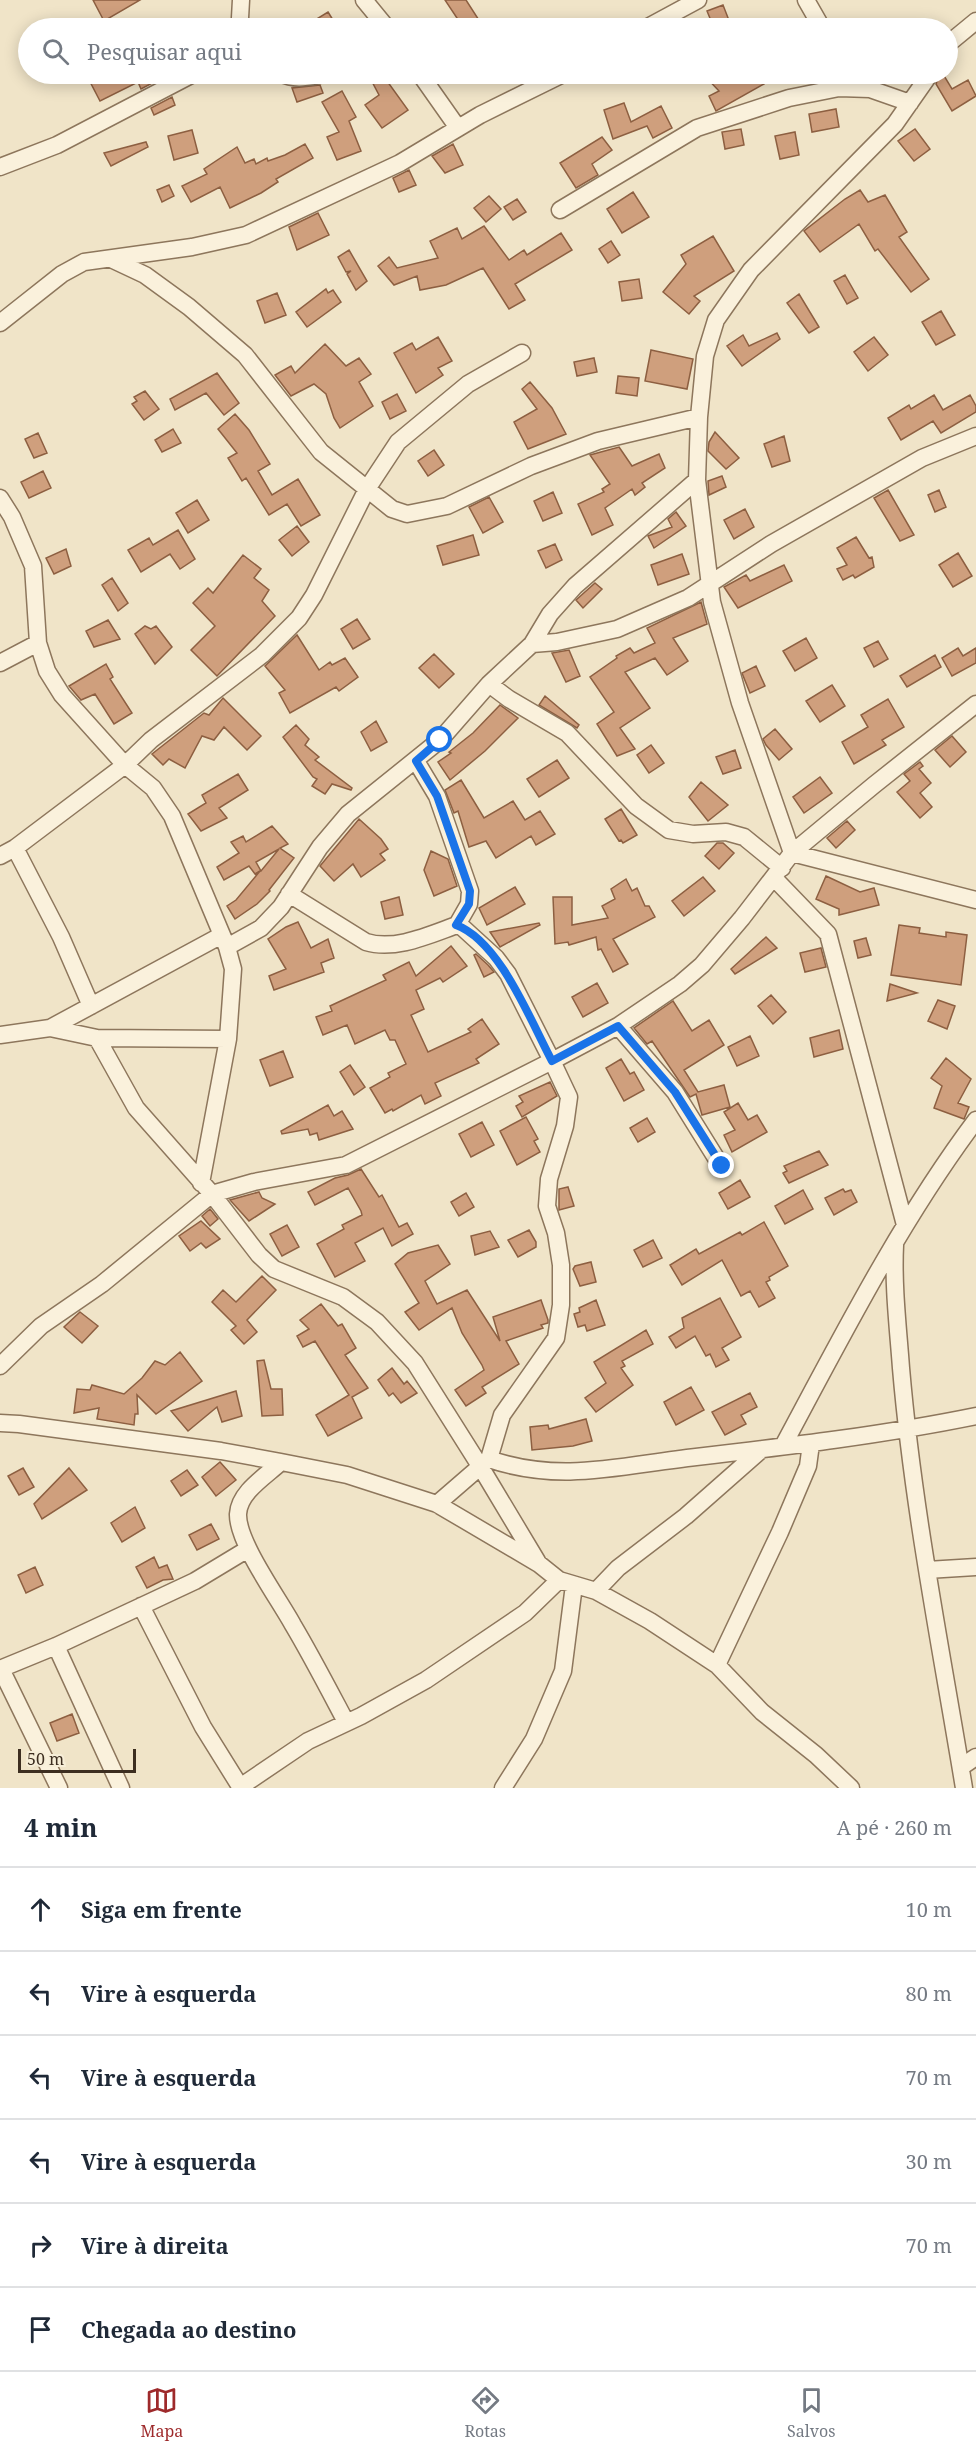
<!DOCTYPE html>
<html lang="pt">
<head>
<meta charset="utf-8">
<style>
	body { margin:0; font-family:"Noto Serif",serif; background:#f2f2f3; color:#1f2937 }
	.scale { position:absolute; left:18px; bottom:15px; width:118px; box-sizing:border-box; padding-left:6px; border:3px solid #3d2e20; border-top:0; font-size:16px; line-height:21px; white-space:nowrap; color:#3d2e20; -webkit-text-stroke:4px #f7eed8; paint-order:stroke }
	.stop { position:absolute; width:18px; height:18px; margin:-14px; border:4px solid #1a73e8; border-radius:50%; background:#fff }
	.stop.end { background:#1a73e8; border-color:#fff; box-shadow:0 2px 6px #0008 }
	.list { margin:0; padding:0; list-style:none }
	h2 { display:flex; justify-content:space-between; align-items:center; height:78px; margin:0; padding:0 24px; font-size:26px }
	h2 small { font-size:20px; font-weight:400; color:#747a83 }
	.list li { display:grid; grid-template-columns:39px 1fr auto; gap:18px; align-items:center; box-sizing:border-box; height:84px; padding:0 24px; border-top:2px solid #e0e1e3 }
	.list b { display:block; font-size:22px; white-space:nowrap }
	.list em { font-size:20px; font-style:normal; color:#747a83 }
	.icon { flex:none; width:33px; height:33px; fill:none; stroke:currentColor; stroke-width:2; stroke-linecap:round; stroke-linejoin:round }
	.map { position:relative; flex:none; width:976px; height:1788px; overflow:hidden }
	.search { position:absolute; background:#fff; box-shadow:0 3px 15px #0003; left:18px; right:18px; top:18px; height:66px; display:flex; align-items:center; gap:15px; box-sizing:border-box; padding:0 21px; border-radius:33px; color:#747a83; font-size:22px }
	.sheet { height:582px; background:#fff }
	nav { display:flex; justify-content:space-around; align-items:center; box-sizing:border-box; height:84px; border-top:2px solid #e0e1e3; background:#fff; font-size:16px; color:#747a83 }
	nav a { display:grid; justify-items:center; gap:3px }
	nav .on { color:#9e2a2b }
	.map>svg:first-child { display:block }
	.building { fill:#cf9f7d; stroke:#8d5f41; stroke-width:1.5; fill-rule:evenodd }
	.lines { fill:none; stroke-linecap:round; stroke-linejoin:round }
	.street-casing { stroke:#8d765c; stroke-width:19 }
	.street { stroke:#faf1dc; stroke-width:16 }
	.route { stroke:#1a73e8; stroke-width:8 }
</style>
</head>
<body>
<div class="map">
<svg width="976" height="1788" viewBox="0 0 976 1788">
	<rect width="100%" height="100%" fill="#f0e4c8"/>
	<path class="building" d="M93,0H140L104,21Z
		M445,0H466L484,28H440L457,18Z
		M723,5L730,23L714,28L707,11Z
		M328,12L338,28H302Z
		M86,74H160L162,78L141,89L138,82L100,101Z
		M368,74H382L408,110L382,128L365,105L379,95Z
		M703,74H725L728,77L735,74H758L764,84L716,111L709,96L719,91Z
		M940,74H943L952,89L968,80L976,96L952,111L936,84Z
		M320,85L323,93L297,102L292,88Z
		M342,91L356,117L349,121L361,151L337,160L327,137L339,132L322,102Z
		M172,97L175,105L154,115L151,108Z
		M624,103L631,122L661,106L672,128L653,138L647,126L613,139L604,110Z
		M836,109L839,127L812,132L809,114Z
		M741,129L744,145L725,149L722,132Z
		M915,129L930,149L914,161L898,141Z
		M192,130L198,153L174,160L168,136Z
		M795,132L799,155L780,159L775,136Z
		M602,137L612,150L592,164L598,175L576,188L560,163Z
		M146,142L148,147L111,166L104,153Z
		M305,144L313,158L276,179L278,182L261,193L230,208L220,187L191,202L182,186L207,174L204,169L237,147L245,163L254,159L256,164L267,158L268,161L285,155Z
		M453,144L463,165L445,173L432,156Z
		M409,170L416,185L399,192L393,178Z
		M169,185L174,196L162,202L157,190Z
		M860,190L868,202L885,195L907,232L899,237L929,279L911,292L878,249L875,251L859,224L820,252L804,231L845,199Z
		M633,192L649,217L622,233L607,209Z
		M489,196L501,209L486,222L474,208Z
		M517,199L526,212L513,220L504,207Z
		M318,213L329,235L297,250L289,227Z
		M484,226L509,260L524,250L527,255L561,233L572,250L515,284L525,300L509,309L483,268L446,285L420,290L417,276L394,285L378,266L389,257L397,268L438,258L430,241L457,228L462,239Z
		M713,236L734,271L694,296L700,301L689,314L663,292L686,264L681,255Z
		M611,241L620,255L608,263L599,249Z
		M349,250L367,281L356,290L347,274L351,271L346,272L338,257Z
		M845,275L858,298L847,304L834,281Z
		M639,279L642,298L622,301L619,282Z
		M326,289L328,293L333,290L341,302L307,327L296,312Z
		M277,293L286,315L265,323L257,301Z
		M799,294L819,327L809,333L787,303Z
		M941,311L955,335L936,345L922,322Z
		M777,333L780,339L742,366L727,346L743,335L749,346Z
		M438,337L452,361L438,368L443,375L416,393L394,353L412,343L416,350Z
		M874,337L888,355L868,371L854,352Z
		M325,344L346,366L359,358L371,374L359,382L373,406L340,428L334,418L326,394L314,384L291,396L275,375L291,366L295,373Z
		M651,350L693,359L687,389L645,381Z
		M594,358L597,372L577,376L574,362Z
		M217,373L239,403L224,415L206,393L175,410L170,399Z
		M618,376L639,378L637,396L616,393Z
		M530,382L552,408L566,434L528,449L514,422L537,409L522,389Z
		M145,391L159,409L144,420L132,404L137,401L134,397Z
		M397,394L406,411L390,419L382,402Z
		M934,395L943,410L970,395L976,406V412L941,433L933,421L901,440L888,418L909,405L911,409Z
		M235,414L249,430L270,464L258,471L272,495L298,479L320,515L301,526L287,504L269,515L246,478L242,481L228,458L237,453L218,429Z
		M173,429L181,443L162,452L155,440Z
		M715,432L739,458L726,469L708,451L709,442Z
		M38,433L47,453L34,458L25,439Z
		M784,436L790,461L772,467L764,444Z
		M619,447L632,466L659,454L665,468L642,483L645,487L635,495L632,489L605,508L613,525L592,535L578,504L604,492L602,489L610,484L590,455Z
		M434,450L444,465L428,476L418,461Z
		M43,471L51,488L29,498L21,482Z
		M722,476L726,487L709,495L708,481Z
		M888,490L914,535L900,541L874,498Z
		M939,490L946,507L935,512L928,495Z
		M553,492L562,513L543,521L534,501Z
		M489,497L503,522L483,533L469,507Z
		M197,500L209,520L188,533L176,513Z
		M745,509L754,527L734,539L724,520Z
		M676,512L686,526L654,548L648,536L672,527L668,519Z
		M297,526L309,542L292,556L279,540Z
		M178,530L195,559L180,569L170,554L141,572L128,550L149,538L153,545Z
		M473,535L479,555L443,565L437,546Z
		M856,537L869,558L872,557L874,567L855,578L853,575L843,580L837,569L847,565L837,548Z
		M555,544L562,560L546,568L538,551Z
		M66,549L71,566L54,574L46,558Z
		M958,553L972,576L953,587L939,565Z
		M682,554L689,574L658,585L651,565Z
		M243,555L261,569L254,578L269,590L262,601L275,616L217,676L191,650L215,626L193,603L208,588L213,593Z
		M784,565L792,581L738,608L724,587L746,575L750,581Z
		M112,578L128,603L118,611L102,585Z
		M595,583L602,589L583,608L576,600Z
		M701,602L707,624L673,638L688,661L667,675L655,658L625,672L650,708L620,728L635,749L617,756L597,724L614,712L590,677L617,658L616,656L630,648L634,653L655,643L647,628Z
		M357,619L370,639L353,649L341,629Z
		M108,620L120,639L94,647L86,631Z
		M145,626L151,629L156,626L172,647L155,664L135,634Z
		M297,635L319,670L330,662L332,665L345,658L358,677L339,691L336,687L290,713L279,693L285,690L265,666Z
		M806,638L817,658L795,671L783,651Z
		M878,641L888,659L874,667L864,648Z
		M958,648L963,656L976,648V663L952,676L942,658Z
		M569,650L580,676L566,682L552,653Z
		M434,654L454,674L439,688L419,668Z
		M935,655L941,667L907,687L900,676Z
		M106,664L113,677L110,679L132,713L114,724L95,694L81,700L69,686Z
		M756,666L765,686L750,693L742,673Z
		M832,685L845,706L820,722L806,701Z
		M545,696L579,725L577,728L539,705Z
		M223,698L261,736L247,750L224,727L214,740L202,736L185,768L169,759L163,765L152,754L204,713L209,715Z
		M888,699L904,727L882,740L886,745L854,764L842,742L868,727L861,715Z
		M500,705L518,718L485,751L450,780L438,762L451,753L449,752L473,733Z
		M376,721L387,742L371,751L361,732Z
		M296,725L309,739L305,745L319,757L315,760L352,788L351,790L332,784L325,794L312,786L317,779L313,777L283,737Z
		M775,729L792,749L779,760L766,745L763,739Z
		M952,736L966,752L950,767L935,750Z
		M651,745L664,763L649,773L637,755Z
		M735,750L741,768L723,774L716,757Z
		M557,760L569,778L539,797L527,779Z
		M920,762L923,766L919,769L931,783L920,793L932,807L920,818L897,792L910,781L904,774Z
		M238,774L248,790L219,808L227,818L201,831L188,814L206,803L202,795Z
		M820,777L832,793L804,813L793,797Z
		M461,780L484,818L513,801L525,820L540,811L555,834L536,845L531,836L496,858L486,841L469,847L458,811L454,813L445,790Z
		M701,782L728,805L708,821L689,797Z
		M621,809L637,835L623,843L621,840L619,841L605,819Z
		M359,819L381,839L388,849L380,854L385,860L361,877L353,864L334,881L320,866Z
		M847,821L855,830L836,848L827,838Z
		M272,826L288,844L280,848L294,858L269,890L270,891L257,904L235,919L227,906L236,900L260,871L255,874L249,866L224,880L217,867L239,853L231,842L243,836L246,842ZM279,849L261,871L256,862Z
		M717,843H723L734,853L719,869L705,856Z
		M431,851L448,859L457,886L434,896L424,870Z
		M826,876L860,892L874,888L879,905L839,915V909L816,899Z
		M703,877L715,891L684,916L672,901Z
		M626,879L632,891L637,888L645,906H649L655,917L613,939L628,964L613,972L601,949L598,950L596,937L569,945L568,942L555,944L553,897H572V925L608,918L602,906L615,899L611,889Z
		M515,887L525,904L487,925L479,908Z
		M399,897L403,915L385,919L381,902Z
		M298,922L311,948L328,939L334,958L321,963L324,972L274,990L269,976L286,969L268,939L286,927Z
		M539,923L540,925L500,947L490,932Z
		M899,925L920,928L919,933L946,937V932L967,935L961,985L891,975Z
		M766,937L777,948L735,974L731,969Z
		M866,938L871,955L858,958L854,941Z
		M451,946L467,966L443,982L440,978L416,990L424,1009L411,1015L428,1052L471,1032L468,1029L482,1019L499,1044L476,1059L479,1063L435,1083L441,1096L425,1104L421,1095L393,1111L392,1109L385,1113L370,1088L390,1077L388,1073L406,1064L395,1040H390L385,1030L355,1044L347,1025L323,1035L316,1017L332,1011L330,1006L386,980L383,975L409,962L416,976Z
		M821,948L826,967L805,972L800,953Z
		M476,954L488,965L494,972L484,977L474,955Z
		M597,983L608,1003L583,1017L572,997Z
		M890,984L917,993L887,1001Z
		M771,995L786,1012L773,1024L758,1006Z
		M938,1000L955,1006L947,1029L928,1021Z
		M673,1001L692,1031L709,1020L724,1045L684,1070L698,1092L724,1085L730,1107L702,1115L696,1094L690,1097L652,1041L647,1044L634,1028Z
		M839,1030L843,1049L814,1057L810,1038Z
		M750,1036L759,1056L737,1066L728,1047Z
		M283,1051L293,1077L270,1086L260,1060Z
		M946,1058L971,1079L958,1103L969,1107L964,1119L934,1108L942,1086L931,1078Z
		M621,1059L630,1074L634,1072L644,1090L624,1101L606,1068Z
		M350,1065L365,1087L354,1095L340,1072Z
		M550,1082L557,1096L522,1117L516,1106L523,1102L519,1096Z
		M738,1103L748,1120L757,1115L767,1132L732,1152L724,1135L735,1130L724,1112Z
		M328,1105L334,1116L342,1111L353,1129L319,1140L317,1133L310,1135L308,1129L282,1134L281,1131Z
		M526,1117L538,1139L534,1141L540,1152L517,1165L500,1131Z
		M647,1118L655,1132L638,1142L630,1128Z
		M482,1122L494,1145L471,1157L459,1134Z
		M819,1151L828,1165L789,1183L783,1173L787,1171L784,1166Z
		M361,1169L379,1197L382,1195L399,1227L407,1223L413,1234L392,1246L383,1228L355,1243L365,1261L335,1277L317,1244L344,1229L342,1225L362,1215L361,1211L348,1188L315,1205L308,1192L335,1178L348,1175Z
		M740,1180L750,1197L728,1209L719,1193Z
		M568,1187L574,1206L559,1210V1189Z
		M843,1189L845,1192L851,1190L857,1202L834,1215L825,1198Z
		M803,1190L813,1209L785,1224L775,1206Z
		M259,1192L262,1198L275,1204L249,1221L230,1200Z
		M466,1193L474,1207L459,1216L451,1202Z
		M210,1209L218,1219L210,1226L202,1216Z
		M201,1221L220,1239L206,1248L201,1243L190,1251L179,1236Z
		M764,1222L788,1266L769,1277L770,1280L766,1282L775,1298L759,1307L750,1291L741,1296L722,1260L682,1285L670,1265L696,1249L699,1254L740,1232L742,1235Z
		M287,1225L299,1247L282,1256L270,1234Z
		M529,1230L536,1242V1247L518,1257L508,1240Z
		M490,1231L499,1247L475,1255L471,1236Z
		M653,1240L662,1258L643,1267L634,1250Z
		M438,1245L450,1264L425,1281L437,1304L467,1290L500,1341L493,1317L541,1300L548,1320V1323L541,1325L543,1328L506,1341L519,1364L482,1387L486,1393L466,1406L455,1390L484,1370L482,1365L462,1333L452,1308L419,1330L405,1312L419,1303L395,1264L408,1253Z
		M591,1262L596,1282L580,1286L573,1269L575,1266Z
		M262,1276L276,1290L247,1320L257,1332L244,1344L231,1330L236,1326L212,1302L223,1290L236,1302Z
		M720,1298L741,1337L722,1348L729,1360L716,1367L710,1354L706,1356L695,1336L676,1348L669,1337L684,1328L682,1318Z
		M596,1300L605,1325L587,1331L585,1325L578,1327L574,1314L580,1312L579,1308Z
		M321,1304L338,1326L342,1324L356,1348L345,1355L368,1388L352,1397L362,1418L328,1436L316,1415L349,1395L315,1341L303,1347L297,1336L309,1329L300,1320Z
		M80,1312L98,1326L82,1343L64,1327Z
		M646,1330L653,1344L622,1361L625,1366L621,1368L633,1385L596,1412L585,1398L606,1383L594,1362Z
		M180,1352L202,1381L156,1414L137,1395L138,1414H135L134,1425L97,1419L99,1408L74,1413L77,1389L90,1390L92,1385L124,1394L142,1378L155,1361L165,1365Z
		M264,1360L271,1389H282L283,1415L262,1416L257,1361Z
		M392,1368L404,1384L407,1381L417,1393L401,1403L393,1393L389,1396L378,1380Z
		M691,1387L704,1410L676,1425L664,1402Z
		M236,1391L242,1416L222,1422L217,1407L188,1431L171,1411Z
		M750,1393L757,1407L741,1415L746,1424L725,1435L712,1412Z
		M586,1419L592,1441L573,1446L532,1450L530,1427L548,1425L549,1429Z
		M220,1462L236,1480L216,1496L202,1477Z
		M23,1468L34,1487L19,1495L8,1476Z
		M69,1468L87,1490L42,1519L34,1504Z
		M187,1470L198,1485L181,1496L171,1481Z
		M135,1507L145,1528L122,1542L111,1523Z
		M211,1524L219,1539L197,1550L189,1535Z
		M154,1557L159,1568L167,1565L173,1579L163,1580L147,1588L136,1567Z
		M35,1567L43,1585L26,1593L18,1575Z
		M72,1714L79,1733L57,1741L50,1723Z"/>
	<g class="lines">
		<g class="street-casing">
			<path id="street" d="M241,0L240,18L242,28
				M364,0L387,28
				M806,0L822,28
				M646,28L698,0
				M948,44L976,21
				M283,74C293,80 312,77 323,74
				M420,74L458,128
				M0,167L57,145L193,74
				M560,210L697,128L789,98L839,88L870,89L910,103
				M111,259L145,275L189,307L245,355L321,452L392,509L407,514L447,506L531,466L598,441L699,417
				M0,323L62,274L84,262L192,247L246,235L400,163L480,115L563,74
				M0,498L12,517L33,566L38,643L47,671L62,695L125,765L153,788L172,816L227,947L233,969L228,1039L201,1183
				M532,644L557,642L617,629L688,598L771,544L922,458L976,436
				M0,663L38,643
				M489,684L509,699L567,733L636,806L669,830L693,834L726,832L744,837L782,868
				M416,761L437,796L470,891L469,904L457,925
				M15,848L61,937L91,1006
				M792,853L740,703L712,602L697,480L699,417L705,356L716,320L751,270L895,124L930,74
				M792,853L976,900
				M0,856L15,848L125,765L151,740L262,655L299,618L314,595L367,489L398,442L468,384L522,353
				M774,878L828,934L905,1225
				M227,947L261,928L281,907L320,847L348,814L440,740L489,684L532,644L550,614L575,586L697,480
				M618,1026L675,1092L721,1166
				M50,1028L222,935
				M0,1035L50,1028L97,1038L228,1039
				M97,1038L136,1108L212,1194L259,1255L274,1269L343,1297L377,1322L415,1363L480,1466L537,1561
				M895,1245C893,1286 898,1327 901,1368C913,1509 941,1648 964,1788
				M0,1366L41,1326L102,1284L212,1194L254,1182L346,1165L552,1061L508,974L496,958L462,927L457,925C429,935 395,951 366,942L289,894
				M0,1423L19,1424L221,1451L281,1462L347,1475L437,1504L539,1564L559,1580L596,1591L650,1621L717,1665L762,1712L816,1755L851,1788
				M783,1446C842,1336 901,1220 976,1120
				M489,1459C561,1484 623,1465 696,1457C790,1446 883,1435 976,1416
				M281,1462C266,1476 239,1492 238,1514C237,1542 279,1599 293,1625C312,1657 329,1690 346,1722
				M437,1504L489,1459L502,1415L556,1338L561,1305V1265L556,1233L547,1206L549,1179L565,1126L569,1097L552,1061L618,1026L680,984L702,965L742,918L792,853L874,785L976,704
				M927,1570L976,1567
				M596,1591L618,1568L686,1516L762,1449
				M141,1606L203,1727L241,1788
				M56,1646L121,1788
				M717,1665L780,1532L808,1466L811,1444
				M0,1669L56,1646L195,1581L248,1549
				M1,1669L59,1788
				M961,1767L976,1757
				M240,1787L308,1741L361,1716L426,1680L525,1613L559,1580
				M503,1788L534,1739L563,1671L574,1585"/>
		</g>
		<use href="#street" class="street"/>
	</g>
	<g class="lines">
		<path class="route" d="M440,740L416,761L437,796L470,891L469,904L456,925C500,941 531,1022 552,1061L618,1026L675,1092L722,1166"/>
	</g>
</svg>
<div class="scale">50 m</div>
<div class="stop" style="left:440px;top:740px"></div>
<div class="stop end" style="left:722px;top:1166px"></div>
<div class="search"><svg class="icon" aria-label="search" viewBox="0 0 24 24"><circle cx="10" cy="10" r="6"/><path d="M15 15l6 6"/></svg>Pesquisar aqui</div>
</div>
<section class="sheet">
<h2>4 min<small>A pé · 260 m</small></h2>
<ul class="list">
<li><svg class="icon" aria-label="ahead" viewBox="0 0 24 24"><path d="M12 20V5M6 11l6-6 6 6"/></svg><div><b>Siga em frente</b></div><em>10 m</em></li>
<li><svg class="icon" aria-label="left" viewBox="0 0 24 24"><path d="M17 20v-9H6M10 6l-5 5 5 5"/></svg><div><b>Vire à esquerda</b></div><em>80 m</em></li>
<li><svg class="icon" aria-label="left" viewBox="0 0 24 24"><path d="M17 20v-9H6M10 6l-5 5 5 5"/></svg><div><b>Vire à esquerda</b></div><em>70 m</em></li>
<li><svg class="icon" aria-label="left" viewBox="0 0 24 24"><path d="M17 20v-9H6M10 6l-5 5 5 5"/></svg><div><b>Vire à esquerda</b></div><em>30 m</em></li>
<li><svg class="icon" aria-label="right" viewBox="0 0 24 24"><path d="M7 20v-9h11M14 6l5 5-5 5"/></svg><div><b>Vire à direita</b></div><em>70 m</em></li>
<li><svg class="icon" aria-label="arrive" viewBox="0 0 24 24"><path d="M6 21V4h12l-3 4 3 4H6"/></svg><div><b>Chegada ao destino</b></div></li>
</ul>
</section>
<nav>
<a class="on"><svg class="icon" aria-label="map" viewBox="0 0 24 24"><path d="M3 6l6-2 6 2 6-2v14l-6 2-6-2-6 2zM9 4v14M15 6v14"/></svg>Mapa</a>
<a><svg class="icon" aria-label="directions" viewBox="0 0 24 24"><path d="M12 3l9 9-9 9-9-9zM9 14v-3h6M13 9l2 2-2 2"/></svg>Rotas</a>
<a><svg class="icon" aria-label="saved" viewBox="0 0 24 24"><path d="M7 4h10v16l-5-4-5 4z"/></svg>Salvos</a>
</nav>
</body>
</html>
